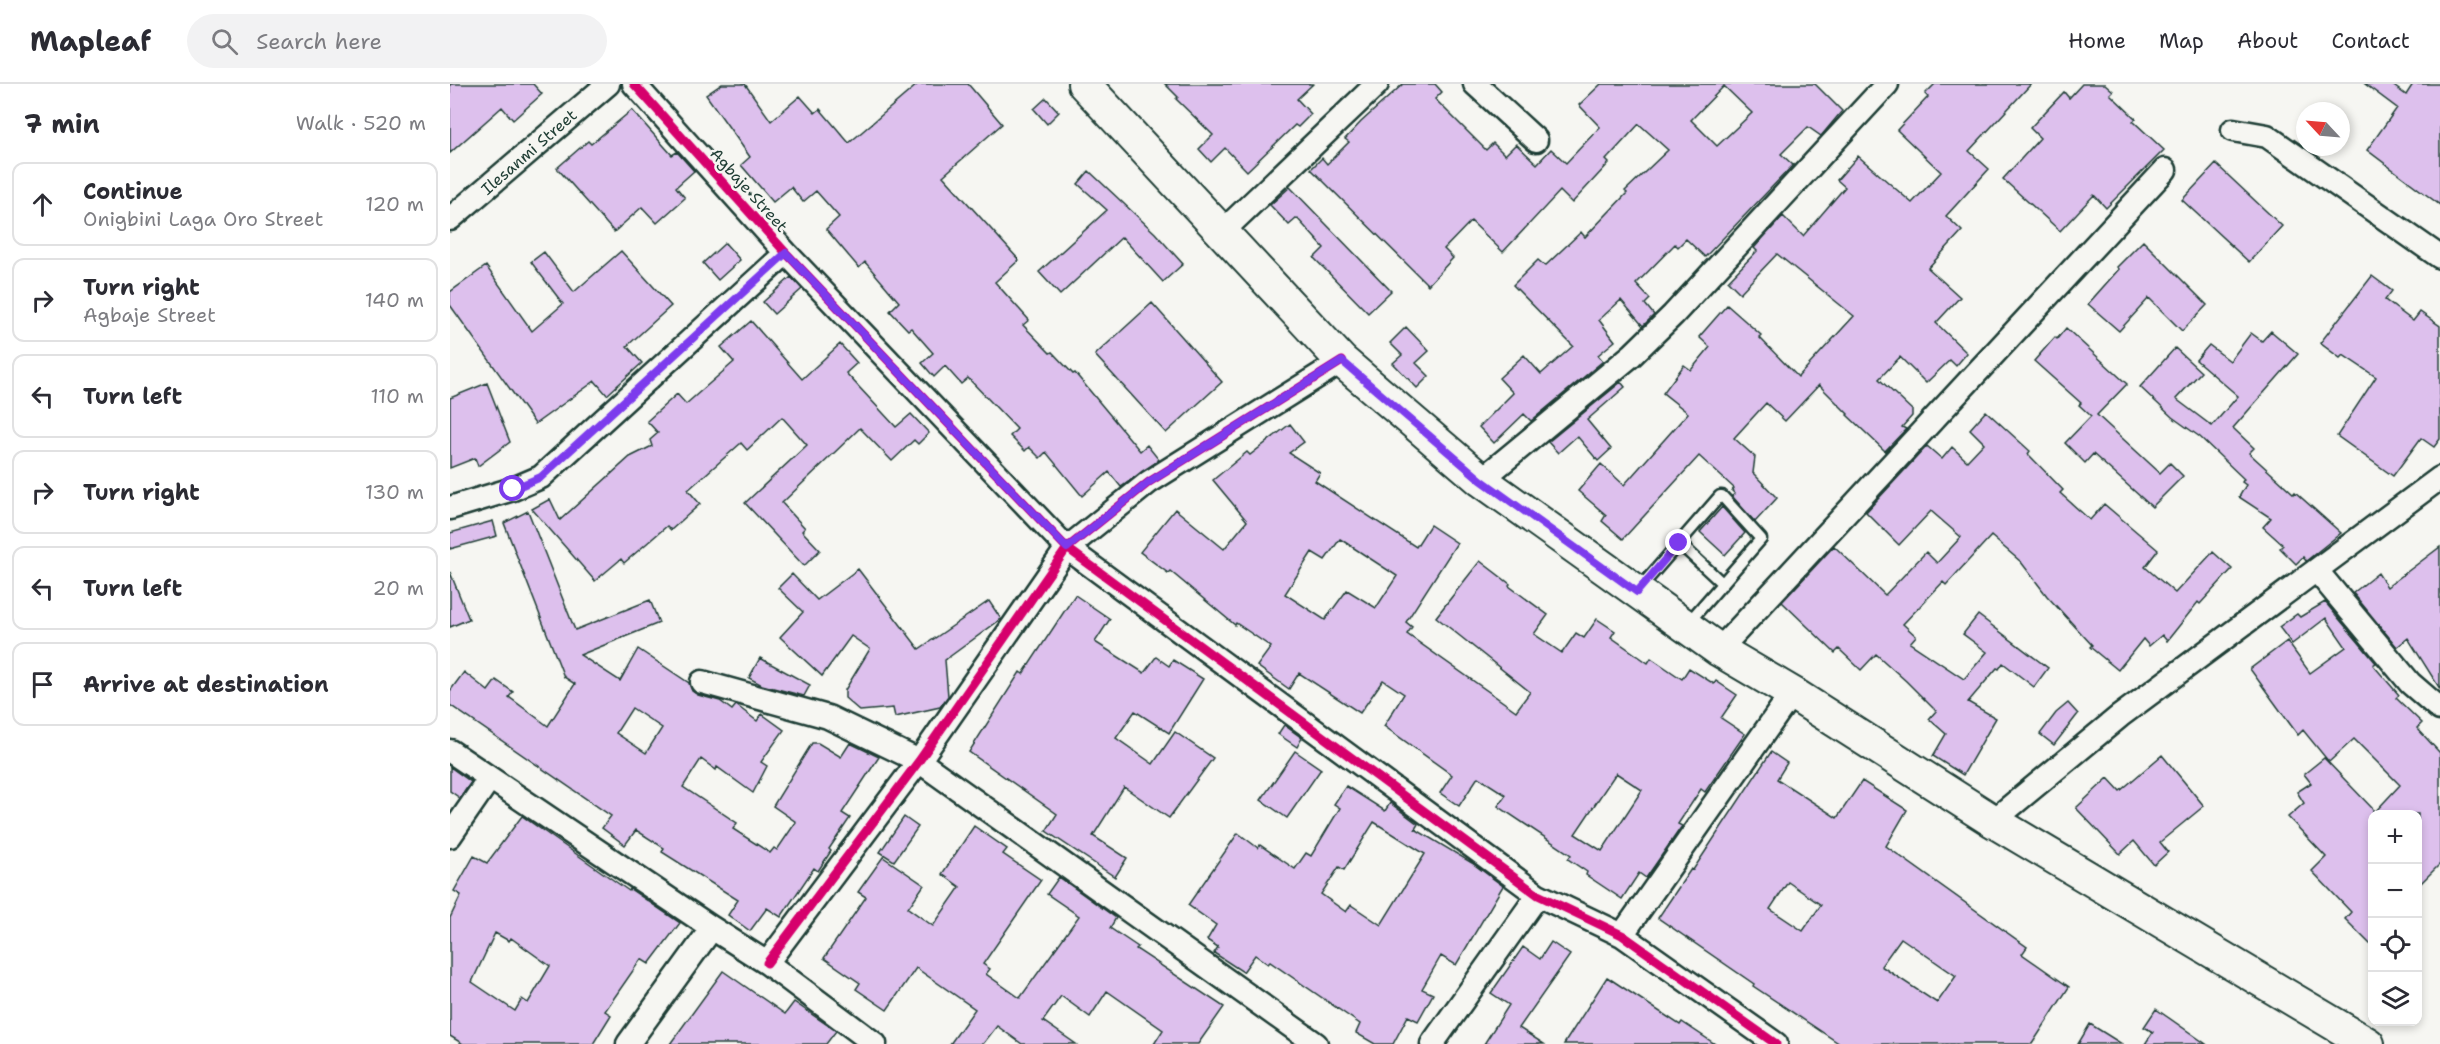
<!DOCTYPE html>
<html lang="en">
<head>
<meta charset="utf-8">
<style>
	body { margin:0; font-family:"Shantell Sans",sans-serif; background:#f2f2f3; color:#2b2b33 }
	.controls { position:absolute; right:18px; bottom:18px; display:grid; overflow:hidden; border-radius:12px; box-shadow:0 3px 9px #0003 }
	.controls button { width:54px; height:54px; display:grid; place-items:center; padding:0; border:0; border-bottom:2px solid #e1e1e2; background:#fff; color:#2b2b33; font:30px sans-serif }
	.compass { position:absolute; left:1846px; top:18px; width:54px; height:54px; border-radius:50%; background:#fff; box-shadow:0 3px 9px #0003; rotate:296deg }
	.stop { position:absolute; width:18px; height:18px; margin:-14px; border:4px solid #7c3aed; border-radius:50%; background:#fff }
	.stop.end { background:#7c3aed; border-color:#fff; box-shadow:0 2px 6px #0008 }
	.list { margin:0; padding:0; list-style:none }
	h2 { display:flex; justify-content:space-between; align-items:center; height:78px; margin:0; padding:0 24px; font-size:26px }
	h2 small { font-size:20px; font-weight:400; color:#7c7c81 }
	.list li { display:grid; grid-template-columns:39px 1fr auto; gap:18px; align-items:center; box-sizing:border-box; height:84px; margin:0 12px 12px; padding:0 12px; border:2px solid #e1e1e2; border-radius:12px }
	.list b { display:block; font-size:22px; white-space:nowrap }
	.list p { margin:0; font-size:20px; white-space:nowrap; color:#7c7c81 }
	.list em { font-size:20px; font-style:normal; color:#7c7c81 }
	.icon { flex:none; width:33px; height:33px; fill:none; stroke:currentColor; stroke-width:2; stroke-linecap:round; stroke-linejoin:round }
	.map { position:relative; flex:none; width:1990px; height:960px; overflow:hidden }
	header { display:flex; align-items:center; gap:36px; box-sizing:border-box; height:84px; padding:0 30px; background:#fff; border-bottom:2px solid #e1e1e2 }
	header strong { font-size:28px }
	nav { display:flex; gap:33px; margin-inline-start:auto; font-size:21px }
	.search { width:420px; height:54px; background:#f2f2f3; display:flex; align-items:center; gap:15px; box-sizing:border-box; padding:0 21px; border-radius:33px; color:#7c7c81; font-size:22px }
	main { display:flex }
	aside { flex:1; background:#fff }
	.map>svg:first-child { display:block }
	.building { fill:#ddc0ed; stroke:#1f3d34; stroke-width:1.5; fill-rule:evenodd }
	.lines { fill:none; stroke-linecap:round; stroke-linejoin:round }
	.lane-casing { stroke:#1f3d34; stroke-width:15 }
	.street-casing { stroke:#1f3d34; stroke-width:27 }
	.secondary-casing { stroke:#1f3d34; stroke-width:36 }
	.lane { stroke:#f6f6f2; stroke-width:10 }
	.street { stroke:#f6f6f2; stroke-width:22 }
	.secondary { stroke:#f6f6f2; stroke-width:32 }
	.cycleway-casing { stroke:#f6f6f2; stroke-width:13 }
	.cycleway { stroke:#d6006c; stroke-width:9 }
	.route { stroke:#7c3aed; stroke-width:8 }
	.labels { text-anchor:middle; dominant-baseline:central; stroke-width:5; stroke-linejoin:round; paint-order:stroke }
	.street-label { font-size:16px; fill:#1f3d34; stroke:#f6f6f2 }
</style>
</head>
<body>
<header>
<strong>Mapleaf</strong>
<div class="search"><svg class="icon" aria-label="search" viewBox="0 0 24 24"><circle cx="10" cy="10" r="6"/><path d="M15 15l6 6"/></svg>Search here</div>
<nav><a>Home</a><a>Map</a><a>About</a><a>Contact</a></nav>
</header>
<main>
<aside>
<h2>7 min<small>Walk · 520 m</small></h2>
<ul class="list">
<li><svg class="icon" aria-label="ahead" viewBox="0 0 24 24"><path d="M12 20V5M6 11l6-6 6 6"/></svg><div><b>Continue</b><p>Onigbini Laga Oro Street</p></div><em>120 m</em></li>
<li><svg class="icon" aria-label="right" viewBox="0 0 24 24"><path d="M7 20v-9h11M14 6l5 5-5 5"/></svg><div><b>Turn right</b><p>Agbaje Street</p></div><em>140 m</em></li>
<li><svg class="icon" aria-label="left" viewBox="0 0 24 24"><path d="M17 20v-9H6M10 6l-5 5 5 5"/></svg><div><b>Turn left</b></div><em>110 m</em></li>
<li><svg class="icon" aria-label="right" viewBox="0 0 24 24"><path d="M7 20v-9h11M14 6l5 5-5 5"/></svg><div><b>Turn right</b></div><em>130 m</em></li>
<li><svg class="icon" aria-label="left" viewBox="0 0 24 24"><path d="M17 20v-9H6M10 6l-5 5 5 5"/></svg><div><b>Turn left</b></div><em>20 m</em></li>
<li><svg class="icon" aria-label="arrive" viewBox="0 0 24 24"><path d="M6 21V4h12l-3 4 3 4H6"/></svg><div><b>Arrive at destination</b></div></li>
</ul>
</aside>
<div class="map">
<svg width="1990" height="960" viewBox="0 0 1990 960">
	<rect width="100%" height="100%" fill="#f6f6f2"/>
	<filter id="ink" filterUnits="userSpaceOnUse"><feTurbulence type="fractalNoise" baseFrequency=".0167" numOctaves="2"/><feDisplacementMap in="SourceGraphic" scale="12" xChannelSelector="R" yChannelSelector="G"/><feConvolveMatrix kernelMatrix="1 2 1 2 8 2 1 2 1" color-interpolation-filters="sRGB"/></filter>
	<g filter="url(#ink)">
		<path class="building" d="M0,0H83L92,10L63,36L52,23L0,69Z
			M272,0H295L321,37L350,12L365,29L370,25L399,59L468,0H518L552,40L493,92L569,176L545,198L579,236L573,241L600,269L602,268L623,290L625,289L690,367L697,361L709,376L671,403L659,388L632,412L596,368L590,374L579,363L575,367L560,352L567,345L518,294L511,300L495,282L484,293L472,279L483,269L461,244L458,246L440,227L449,218L415,178L409,184L376,145L389,133L366,107L353,118L341,103L323,118L291,81L300,73L256,11Z
			M715,0H863L847,15L861,30L848,43L845,41L797,87L775,64L761,78L749,65L763,51L726,15L728,13Z
			M953,0H985L992,8L985,15L1036,66L1043,59L1055,71L1066,60L1087,80L1101,65L1116,79L1150,43L1129,21L1151,0H1365L1392,27L1371,52L1358,43L1331,70L1343,81L1255,173L1236,155L1228,163L1225,160L1186,200L1200,215L1195,220L1204,231L1193,242L1171,216L1149,236L1165,257L1148,271L1153,277L1081,337L1074,330L1044,359L1029,343L1063,309L1049,294L1074,271L1091,290L1123,262L1063,201L1088,176L1095,182L1131,148L1135,153L1177,109L1175,107L1218,66L1189,40L1156,76L1159,79L1122,119L1110,107L1053,168L1021,137L994,165L1003,174L978,201L861,85L872,74L877,80L899,58L895,55L911,38ZM1274,2L1302,29L1267,62L1241,36Z
			M1485,0H1581L1519,67L1539,85L1496,132L1512,147L1478,184L1510,213L1486,239L1517,269L1506,282L1500,276L1476,299L1450,273L1429,295L1462,326V332L1452,343L1456,345L1435,367L1397,331L1398,330L1369,301L1335,337L1316,319L1284,354L1305,373L1303,389L1327,414L1305,438L1282,412L1285,410L1282,407L1284,404L1249,372L1173,455L1152,437L1156,431L1128,407L1151,380L1174,401L1238,329L1213,309L1234,281L1241,286L1260,263L1249,253L1277,221L1311,251L1309,253L1348,293L1404,232L1327,170L1290,209L1278,197L1307,167L1304,164L1333,132L1353,152L1395,103L1387,96L1408,72L1462,119L1491,88L1447,46L1478,13L1475,10Z
			M1632,0H1655L1663,7L1660,10L1686,35L1683,37L1714,66L1656,124L1644,111L1610,147L1553,95L1590,54L1580,44L1614,8L1619,14Z
			M1915,0H1941L1956,11L1963,0H1990V121L1917,66L1947,24Z
			M596,14L609,28L597,40L584,25Z
			M182,26L222,71L227,68L244,87L226,103L235,114L207,139L192,123L164,148L107,84L138,57L141,60Z
			M1766,80L1832,142L1799,178L1732,116Z
			M639,87L705,149L733,180L713,198L672,153L610,211L589,188L657,126L628,100Z
			M840,103L941,207L918,229L864,174L874,164L847,134L839,141L820,121Z
			M1693,157L1757,221L1732,247L1699,214L1669,247L1638,220L1669,185L1667,183Z
			M275,159L290,176L268,196L253,179Z
			M171,167L221,222L177,262L192,279L157,311L145,297L85,340L0,221V208L36,182L82,247L113,220L81,178L94,168L124,208Z
			M1922,192L1942,207L1935,216L1963,237L1970,228L1990,242V355L1984,363L1971,354L1943,392L1887,352L1926,293L1893,271L1890,274L1870,259Z
			M341,193L352,205L324,230L313,218Z
			M702,219L772,298L716,349L645,271Z
			M301,237L352,295L390,260L407,279L396,289L446,343L461,330L479,349L468,360L464,356L442,377L410,344L332,419L355,444L352,447L370,466L354,482L295,419L357,361L332,333L297,366L291,359L238,406L250,420L221,446L217,442L174,479L171,475L145,497L82,425L100,415L110,436L180,373L202,362L200,356L208,349L197,337L227,310L236,320L284,278L271,263Z
			M956,243L979,267L966,279L979,292L967,304L943,279L952,271L940,259Z
			M1616,244L1677,300L1647,331L1710,389L1720,379L1733,392L1702,423L1643,370L1635,379L1615,359L1641,332L1629,321L1631,319L1584,277L1605,253L1607,255Z
			M1821,247L1848,270L1783,344L1804,364L1799,369L1844,410L1845,408L1891,449L1856,477L1853,473L1846,480L1830,464L1833,461L1813,443L1821,434L1789,413L1796,401L1792,398L1794,395L1750,353L1722,333L1690,303L1725,264L1751,288L1726,315L1762,342L1788,312L1746,276L1759,261L1780,277L1801,249L1812,257Z
			M1171,298L1175,303L1137,336L1161,365L1148,377L1127,352L1108,369L1098,358Z
			M37,299L60,358L28,382L25,374L0,384V314Z
			M1536,327L1580,367L1578,370L1613,406L1610,409L1640,436L1654,420L1708,466L1695,483L1725,509L1763,468L1782,485L1750,520L1748,518L1717,557L1712,551L1699,562L1693,555L1668,586L1640,563L1642,561L1597,512L1571,478L1541,452L1496,501L1493,498L1453,540L1466,552L1460,559L1514,595L1537,568L1513,550L1528,531L1598,584L1584,603L1553,579L1549,585L1547,584L1518,618L1546,634L1513,691L1483,672L1496,650L1479,635L1486,627L1456,597L1426,570L1411,586L1389,565L1385,569L1332,518L1384,462L1435,511L1476,468L1487,479L1511,453L1481,427L1449,461L1416,428L1477,362L1492,375L1502,363L1517,377L1534,359L1520,345Z
			M840,340L854,358L839,369L870,389L865,397L966,463L980,441L1007,459L956,538L962,543L957,550L1066,627L1080,608L986,533L1030,477L1060,500L1059,502L1098,531L1084,550L1112,569L1126,549L1134,554L1147,535L1165,547L1161,553L1198,579L1201,574L1232,595L1239,584L1264,600L1266,597L1287,611L1271,634L1295,650L1255,708L1251,705L1228,740L1232,742L1196,794L1189,789L1172,815L1136,791L1137,788L1118,775L1121,771L1048,722L1056,711L1028,693L1009,722L990,709L1002,691L934,642L954,610L933,596L910,629L849,589L839,605L807,582L821,563L786,539L785,541L720,487L718,489L690,468L725,425L774,465L797,437L763,396L797,368L800,371ZM890,455L947,492L926,524L897,506L875,536L835,510L862,468L875,476ZM1166,689L1192,706L1152,767L1125,750Z
			M1272,423L1295,449L1275,471L1250,448Z
			M78,427L125,546L200,516L209,539L130,571L170,597L188,565L239,599L242,607L248,611L270,617L282,626L286,621L307,637L312,630L334,646L311,678L317,682L303,709L267,683L266,686L251,675L233,703L287,739L283,745L320,769L324,764L327,766L346,738L323,722L362,659H368L391,673L400,659L429,673L392,729L400,734L379,765L381,767L368,787L364,784L331,833L317,824L300,847L278,831L288,816L212,768L214,764L186,746L175,761L152,744L161,732L0,621V607L14,588L38,607L46,596L63,608L59,613L98,642L125,600L114,593L54,439ZM182,624L212,644L196,669L166,649Z
			M43,437L47,452L0,465V449Z
			M1990,463V605L1958,554L1947,563L1903,509L1928,489L1937,503Z
			M408,485L469,565L539,517L551,535L495,576L498,612L490,623L445,633L443,624L410,627L395,614V606L420,565L401,552L372,592L330,553L353,528L328,504L342,490L367,516Z
			M0,488L19,535L0,543Z
			M625,511L660,535L645,558L694,589L706,573L719,582L723,576L753,595L719,649L685,627L666,654L703,680L725,648L763,674L719,734L674,703L643,752L677,774L665,793L596,747L607,730L519,668L570,588L573,590Z
			M1875,518L1926,579L1923,581L1949,611L1946,614L1972,639L1967,644L1990,669V780L1968,802V730H1923L1950,701L1904,655L1879,678L1853,646L1848,651L1800,585L1837,557L1860,589L1896,563L1876,534L1842,560L1829,543L1847,530L1850,533Z
			M310,574L360,601L354,612L312,601L299,594Z
			M1618,619L1628,630L1604,661L1590,650L1606,629Z
			M834,641L852,654L847,663L828,650Z
			M845,667L871,685L837,734L811,716Z
			M1321,668L1337,679L1327,695L1387,734L1412,697L1457,726L1436,762L1577,863L1572,870L1619,903L1582,960H1390L1303,902L1304,900L1208,834L1241,785L1243,786ZM1338,798L1371,821L1353,847L1320,825ZM1451,854L1506,892L1487,919L1431,882Z
			M1712,671L1754,722L1710,758L1718,768L1704,781L1684,757L1670,770L1626,724L1658,694L1670,707Z
			M1874,674L1923,725V863L1895,835L1901,828L1862,787L1876,773L1838,733L1854,719L1847,708L1861,699L1854,690Z
			M0,683L21,698L10,714L0,707Z
			M896,702L935,727L940,719L968,740L965,745L1022,779L1053,802L1006,881L991,872L972,905L983,910L968,937L958,932L943,960H925L906,949L910,940L820,878L818,880L805,871L793,888L764,869L768,863L757,856L766,841L738,821L788,749L808,764L810,761L845,785L856,769L861,772L890,724L884,720ZM924,738L975,770L931,841L901,821L896,828L871,810L889,783L894,786Z
			M72,732L179,807L180,805L230,839L199,880L191,875L155,927L161,931L143,960H13L0,952V834L11,811L4,807L24,772L37,779ZM45,849L59,857L61,854L100,882L78,919L72,915L65,927L22,898Z
			M454,733L468,743L444,777L430,768Z
			M524,742L557,765L553,770L591,796L533,880L540,885L536,890L570,914L629,832L597,810L609,793L666,834L660,844L688,863L686,865L774,923L748,960H704L713,946L657,907L640,933L611,912L593,937L626,960H572L547,942L533,960H500L525,925L466,884L437,926L406,905L410,899L374,874L416,813L408,808L433,773L474,801L458,824L483,842L510,803L492,790Z
			M1101,858L1120,871L1069,944L1094,960H1034L1059,921L1041,909L1073,863L1090,875Z
			M273,887L335,930L344,918L386,947L376,960H220Z
			M1157,893L1230,941L1232,938L1265,960H1114Z
			M1706,925L1756,960H1695L1703,948L1694,943Z
			M1640,940L1672,960H1628Z"/>
		<g class="lines">
			<g class="lane-casing">
				<path id="lane" d="M1229,459L1273,500
					M1189,505L1270,412H1272L1311,455L1238,539"/>
			</g>
			<g class="street-casing">
				<path id="street" d="M184,0L336,169L617,464L1088,811L1172,851L1326,960
					M1025,0L1086,56
					M1783,46L1817,52L1990,173
					M0,135L158,0
					M772,148L927,0
					M1031,396L1182,271L1223,231L1437,0
					M0,424L63,405L91,393L336,169
					M1867,487L1960,599L1990,625
					M1269,566L1715,86
					M252,598L378,633L469,677L866,960
					M0,667L262,844L317,879L425,960
					M1543,737L1670,632L1990,394
					M0,752L40,694
					M1172,851L1342,609
					M317,879L469,677L617,464L699,398L892,277
					M178,960L262,844
					M982,960L1088,811"/>
			</g>
			<g class="secondary-casing">
				<path id="secondary" d="M634,0L892,277L1031,396L1269,566L1342,609L1543,737L1918,960"/>
			</g>
			<use href="#lane" class="lane"/>
			<use href="#street" class="street"/>
			<use href="#secondary" class="secondary"/>
			<g class="cycleway-casing">
				<path id="cycleway" d="M184,0L336,169L617,464L1088,811L1172,851L1326,960
					M317,879L469,677L617,464L699,398L892,277"/>
			</g>
			<use href="#cycleway" class="cycleway"/>
		</g>
	</g>
	<g class="lines" filter="url(#ink)">
		<path class="route" d="M63,405L91,393L336,169L617,464L699,398L892,277L1031,396L1187,508L1229,459"/>
	</g>
	<g class="labels">
		<g class="street-label">
			<text transform="translate(79 68) rotate(-41)">Ilesanmi Street</text>
			<text transform="translate(299 106) rotate(48)">Agbaje Street</text>
		</g>
	</g>
</svg>
<div class="controls">
<button>+</button>
<button>−</button>
<button><svg class="icon" aria-label="locate" viewBox="0 0 24 24"><circle cx="12" cy="12" r="6"/><path d="M12 2v4M12 18v4M2 12h4M18 12h4"/></svg></button>
<button><svg class="icon" aria-label="layers" viewBox="0 0 24 24"><path d="M12 4l9 5-9 5-9-5zM3 14l9 5 9-5"/></svg></button>
</div>
<svg class="compass" viewBox="-18 -18 36 36"><path d="M0-13l5 13h-10z" fill="#e53935"/><path d="M0 13l5-13h-10z" fill="#7c7c81"/></svg>
<div class="stop" style="left:63px;top:405px"></div>
<div class="stop end" style="left:1229px;top:459px"></div>
</div>
</main>
</body>
</html>
